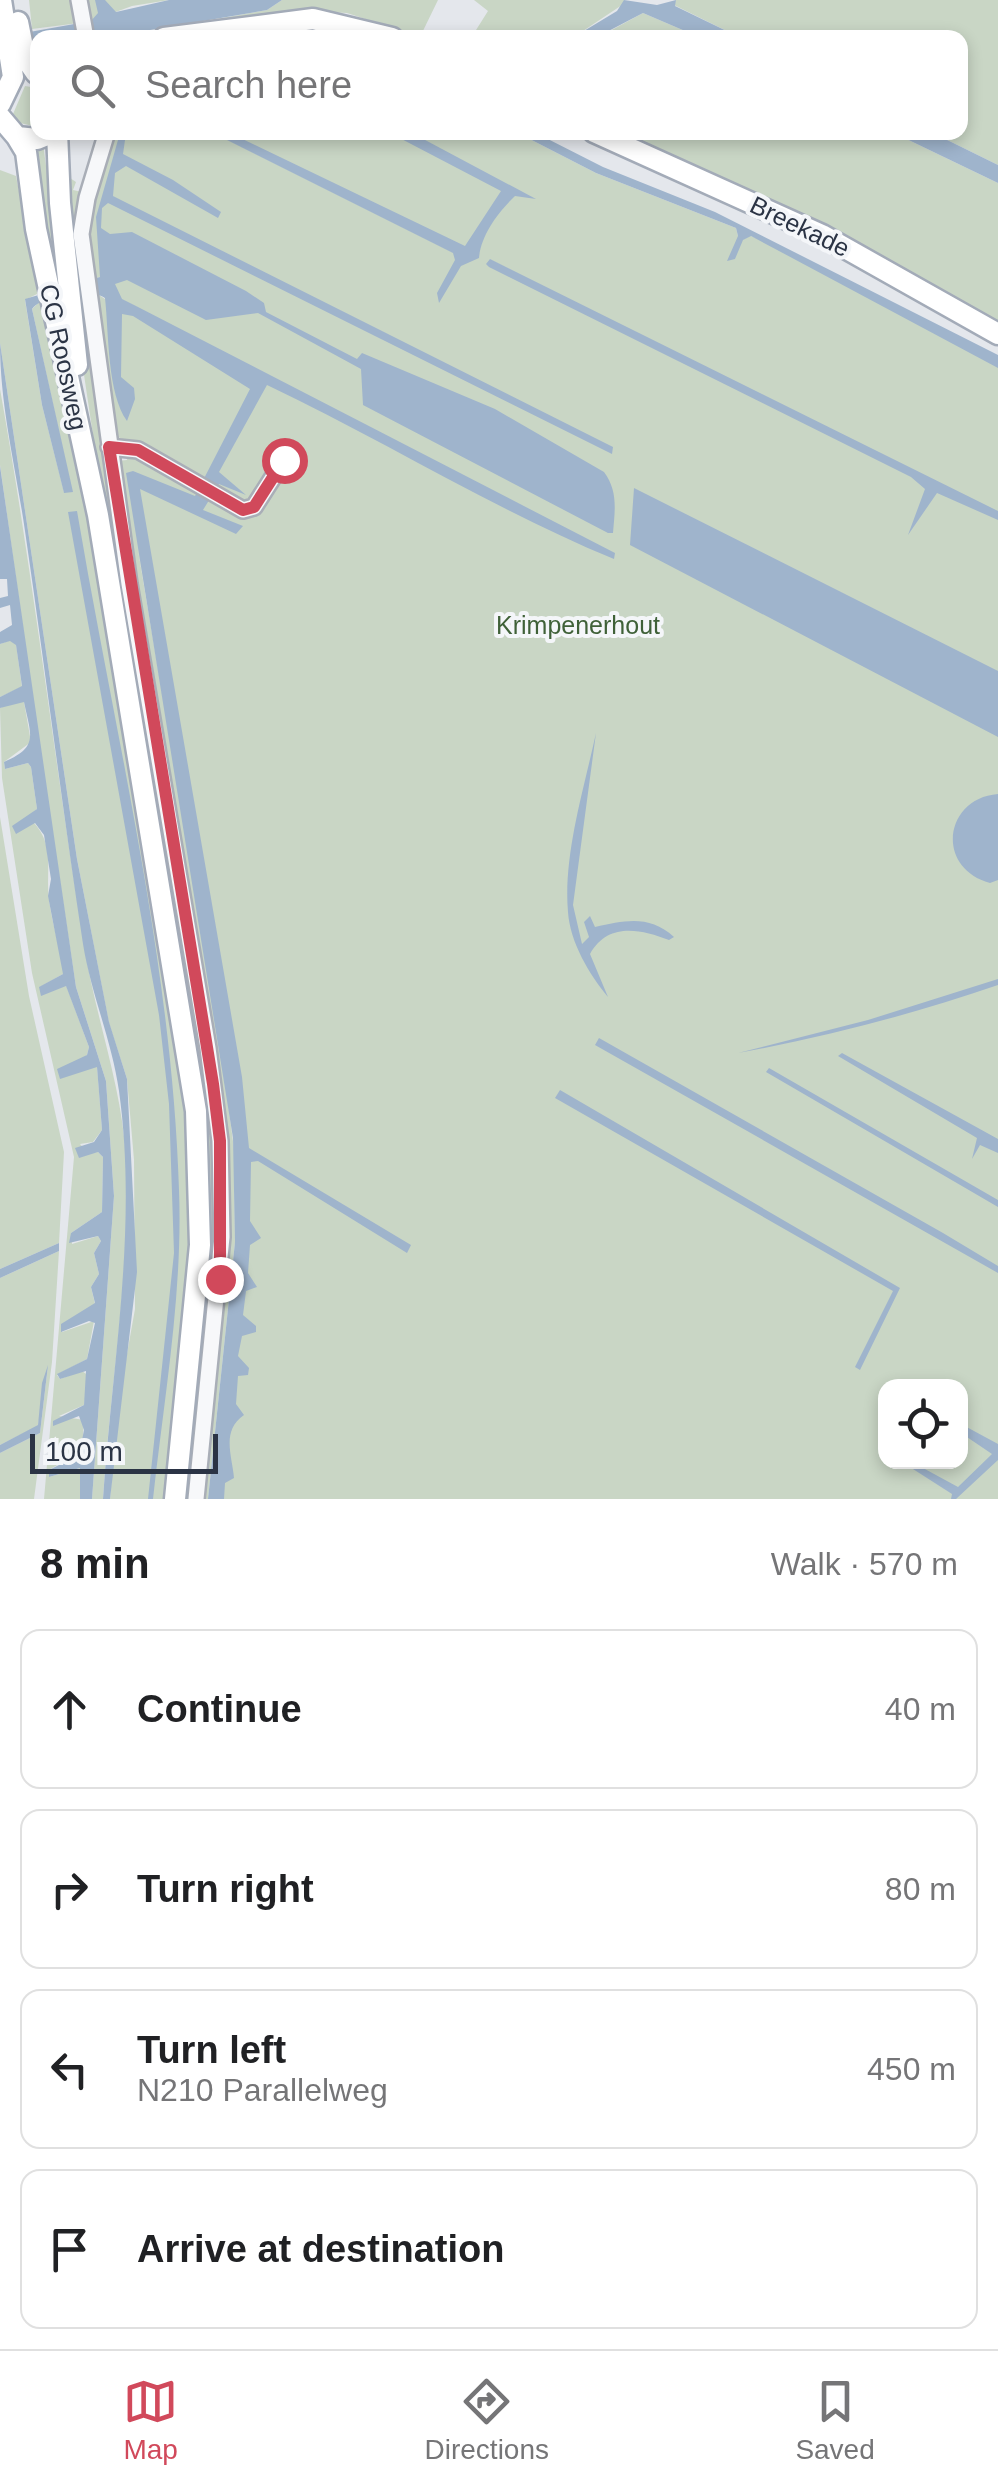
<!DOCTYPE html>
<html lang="en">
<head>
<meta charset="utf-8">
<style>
	body { margin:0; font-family:Arial,sans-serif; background:#f2f2f2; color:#202124 }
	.controls { position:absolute; right:30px; bottom:30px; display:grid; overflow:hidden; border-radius:20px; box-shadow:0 5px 15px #0003 }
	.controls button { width:90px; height:90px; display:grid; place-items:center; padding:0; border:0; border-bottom:2px solid #e0e0e0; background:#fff; color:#202124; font:50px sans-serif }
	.scale { position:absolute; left:30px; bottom:25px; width:188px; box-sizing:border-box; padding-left:10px; border:5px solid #2b3445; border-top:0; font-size:28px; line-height:35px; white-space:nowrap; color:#2b3445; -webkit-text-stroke:8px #f4f6f9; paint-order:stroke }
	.stop { position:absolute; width:30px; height:30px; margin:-22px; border:8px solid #d1495b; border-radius:50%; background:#fff }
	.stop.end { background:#d1495b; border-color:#fff; box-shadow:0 2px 10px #0008 }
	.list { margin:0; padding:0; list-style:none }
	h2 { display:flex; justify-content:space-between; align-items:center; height:130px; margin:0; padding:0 40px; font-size:42px }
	h2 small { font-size:32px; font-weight:400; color:#757577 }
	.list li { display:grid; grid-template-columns:65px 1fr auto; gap:30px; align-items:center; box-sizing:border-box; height:160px; margin:0 20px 20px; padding:0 20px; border:2px solid #e0e0e0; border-radius:20px }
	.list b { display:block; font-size:38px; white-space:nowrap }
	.list p { margin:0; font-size:32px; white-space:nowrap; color:#757577 }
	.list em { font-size:32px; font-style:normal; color:#757577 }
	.icon { flex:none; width:55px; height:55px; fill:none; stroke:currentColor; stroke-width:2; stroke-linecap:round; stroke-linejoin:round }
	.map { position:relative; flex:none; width:998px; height:1499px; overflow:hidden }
	.search { position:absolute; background:#fff; box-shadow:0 5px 15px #0003; left:30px; right:30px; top:30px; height:110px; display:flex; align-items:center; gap:25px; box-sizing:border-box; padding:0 35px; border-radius:20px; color:#757577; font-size:38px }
	.sheet { height:850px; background:#fff }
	nav { display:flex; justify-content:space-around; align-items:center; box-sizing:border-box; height:140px; border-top:2px solid #e0e0e0; background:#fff; font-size:28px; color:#757577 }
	nav a { display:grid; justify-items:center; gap:5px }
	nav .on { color:#d1495b }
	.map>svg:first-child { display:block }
	.green { fill:#c9d6c5; fill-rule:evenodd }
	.water { fill:#9fb4cc }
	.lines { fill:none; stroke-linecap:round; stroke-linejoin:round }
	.minor-casing { stroke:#a9aeb7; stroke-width:20 }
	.major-casing { stroke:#a3abb8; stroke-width:25 }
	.minor { stroke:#f7f8fa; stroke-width:15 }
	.major { stroke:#fff; stroke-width:20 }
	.route { stroke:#d1495b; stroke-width:12 }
	.labels { text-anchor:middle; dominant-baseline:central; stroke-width:8; stroke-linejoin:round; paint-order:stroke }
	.street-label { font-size:25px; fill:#2b3445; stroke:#f4f6f9 }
	.park-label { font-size:25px; fill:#3f6138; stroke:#f4f6f9 }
</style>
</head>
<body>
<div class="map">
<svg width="998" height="1499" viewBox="0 0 998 1499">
	<rect width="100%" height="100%" fill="#e4e7ec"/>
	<path class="green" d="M29,0H74L79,23L32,29Z
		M85,0H169L132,6L91,21Z
		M282,0H438L420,37L347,13L310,11L155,37L109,38L267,10Z
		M474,0H624L625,3L574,37L471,38L488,11Z
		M676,0H998V165L933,133L960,132V38L739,37L674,5Z
		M643,13L699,37L597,38Z
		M25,86L37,88L33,126L20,123L13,114Z
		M234,132L518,133L596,173L736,228L738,236H751L772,245L998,367V1499H216L237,1317L239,1112L137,544L218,1026L234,1149L235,1242L208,1499H200L224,1185L116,461L127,460L124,440L114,435L96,293L105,299L100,277L94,279L87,224L113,133H222L234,138ZM886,1386H960V1462H886Z
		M608,133H894L998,183V326Z
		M43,143L67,327L28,145Z
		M0,170L16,176L39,293L25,300L42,405L64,492L72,491L32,309L41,300L86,493L177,1014L196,1200L169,1499H110L118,1404L135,1309L134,1160L127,1079L109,1023L77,859L0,343Z
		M67,176L76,182L73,190L82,192L94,390L208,1097L217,1239L193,1499H183L207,1196L77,328Z
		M0,389C33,573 54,759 84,944C95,1017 122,1085 126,1159C131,1273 110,1385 103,1499H92L114,1196L106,1081L76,987L42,763L0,465Z
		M11,640L16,644L22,687L0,697V644Z
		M18,700L24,702L31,742L4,762L5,769L28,763L31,767L37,809L28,817C57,843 45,866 49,900C52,921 58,943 63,964V974L40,987L66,985L89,1047L87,1055L61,1078L97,1066L102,1130L93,1142L80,1144L88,1153L98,1152L103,1157L102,1212L71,1233L72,1244L98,1236L101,1241L94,1253L99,1274L91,1287L95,1304L62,1324V1332L94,1321L87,1359L57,1375L60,1379L82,1371L89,1376L84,1405L59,1416L84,1420L82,1450L49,1470V1477L80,1468V1499H44L74,1157L32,973L2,778L0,708Z
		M0,817L29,996L64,1152L59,1243L0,1269Z
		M59,1251L52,1362L34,1499H0V1453L40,1433L48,1365L38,1426L0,1445V1278Z"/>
	<path class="water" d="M95,0H105L116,12L169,0H282L267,10L109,37L38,38L37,52L0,57L7,36L91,21L98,13Z
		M624,0L657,5L676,0L675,6L739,37H699L643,13L597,37H574L617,11Z
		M120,133H126L123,154L173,180L221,212L218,218L126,166L115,173L113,196L613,447L612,454L108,203L102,208L101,228L110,234L132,232L246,291L264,303L266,312L357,359L362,353L495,409L604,472C618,491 615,509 613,533H608L363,405L361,369L258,313L206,320L127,280L115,284L122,299L138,307L615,553L614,559C495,510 383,440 267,385L219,472L246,495L219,484L203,510L243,526L236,534L140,489L242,1077L249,1148L411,1245L407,1253L258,1161L251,1162L250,1221L261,1238L250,1245L248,1273L257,1287L246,1291L243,1315L256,1326V1332L242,1336L238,1356L249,1368L248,1375L238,1376L236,1404L244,1415C221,1431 232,1455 234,1478L225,1483L224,1499H208L235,1242L233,1138L126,473L133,471L195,496L250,389L133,316L122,314L121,377L134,388L135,399L127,421C107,393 109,334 105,298C90,288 42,295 32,309L73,492L64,493L42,405L25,299L100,277L96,217Z
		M213,133H230L465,246L501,191L390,133H412L536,199L515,196C498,212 481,235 479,258L461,266L439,303L437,293L455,260L453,253Z
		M518,133H536L603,167L715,212L998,355V368L751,236L743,240L735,259L727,261L738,236L736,228L596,173Z
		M894,133H933L998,165V183Z
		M490,259L998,511V520L937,493L908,535L925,489L911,477L489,267L486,264Z
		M0,343L77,859L109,1022L127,1079L137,1272L110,1499H103C112,1363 138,1228 119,1091C112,1041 91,994 83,944C62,806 45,668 25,531C16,468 0,407 0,343Z
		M0,466L76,987L106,1081L114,1196L92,1499H80V1468L49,1477V1470L79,1455L84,1430L79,1416L53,1426V1421L84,1405L86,1371L60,1379L57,1374L87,1359L95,1323L89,1321L61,1332V1324L95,1303L91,1287L99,1274L94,1253L101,1241L98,1236L69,1243L71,1233L102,1212L103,1157L98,1152L79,1158L75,1148L94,1142L102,1130L97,1067L60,1079L57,1069L87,1055L89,1047L66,986L41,996L39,987L63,974L48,896L51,879L44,835L35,823L16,834L12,826L37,809L31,767L28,763L5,769L4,762C39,747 31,736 24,702L0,708V697L22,686L16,645L10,641L0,644V632L12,625L10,605L0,608V598L8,596L7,579H0Z
		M634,488L998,671V737L630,545Z
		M77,511C115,736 172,962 179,1190C183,1293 164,1398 153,1499H148L174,1253L169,1104L159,1015L68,512Z
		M596,733L573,905L582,944L589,937L584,922L590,916L595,927C626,920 650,915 674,937L669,940C640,929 608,922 590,954L608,997C589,974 570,942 568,912C563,855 584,789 596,733Z
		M998,794V880L990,883C934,867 945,798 998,794Z
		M998,979V985C914,1014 826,1037 738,1053L868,1020Z
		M599,1038L943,1233L998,1266V1273L595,1045Z
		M842,1053L998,1139V1153L980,1145L972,1159L977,1138L838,1056Z
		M769,1068L998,1200V1207L766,1072Z
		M560,1090L900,1288L860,1370L855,1367L893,1291L555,1098Z
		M59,1243V1251L0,1278V1269Z
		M48,1365L40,1433L0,1453V1445L38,1425L42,1383Z
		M961,1424L998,1444V1460L956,1499H951L952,1494L902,1462H912L958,1487L992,1454L961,1433Z"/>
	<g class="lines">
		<g class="minor-casing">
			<path id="minor" d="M79,0L86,38
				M107,132L87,198L81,234L129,584L208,1048L220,1141L222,1237L196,1499
				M109,447L138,450L243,510L254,507L284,460"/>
		</g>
		<g class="major-casing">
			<path id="major" d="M18,22L25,57L36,73
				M164,38L313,19L392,38
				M0,104L13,77L1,0
				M0,117L17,137L37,139L54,132
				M57,132L60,203L77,365
				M594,132L822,235L998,334
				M17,137L26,152L36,229L98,515L196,1111L200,1245L175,1499"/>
		</g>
		<use href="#minor" class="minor"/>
		<use href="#major" class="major"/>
	</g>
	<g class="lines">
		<path class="route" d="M220,1279V1141L213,1084L109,447L138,450L243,510L254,507L284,460"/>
	</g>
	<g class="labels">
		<g class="street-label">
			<text transform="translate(800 226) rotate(26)">Breekade</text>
			<text transform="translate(64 357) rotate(78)">CG Roosweg</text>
		</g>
		<g class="park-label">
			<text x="578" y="625">Krimpenerhout</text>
		</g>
	</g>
</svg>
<div class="controls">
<button><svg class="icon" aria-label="locate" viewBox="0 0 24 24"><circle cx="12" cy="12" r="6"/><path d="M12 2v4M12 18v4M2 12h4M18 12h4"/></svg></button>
</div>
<div class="scale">100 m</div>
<div class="stop" style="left:284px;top:460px"></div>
<div class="stop end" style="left:220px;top:1279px"></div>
<div class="search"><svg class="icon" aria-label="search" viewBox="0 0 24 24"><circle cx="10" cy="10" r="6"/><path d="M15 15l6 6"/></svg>Search here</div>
</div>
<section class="sheet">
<h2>8 min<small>Walk · 570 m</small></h2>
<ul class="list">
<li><svg class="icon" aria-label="ahead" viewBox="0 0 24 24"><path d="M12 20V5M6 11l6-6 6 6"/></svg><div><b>Continue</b></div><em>40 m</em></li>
<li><svg class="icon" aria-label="right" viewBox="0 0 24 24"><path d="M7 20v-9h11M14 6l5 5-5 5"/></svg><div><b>Turn right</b></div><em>80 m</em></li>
<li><svg class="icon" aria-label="left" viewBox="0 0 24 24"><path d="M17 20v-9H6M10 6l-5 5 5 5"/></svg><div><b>Turn left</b><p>N210 Parallelweg</p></div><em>450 m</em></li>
<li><svg class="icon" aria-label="arrive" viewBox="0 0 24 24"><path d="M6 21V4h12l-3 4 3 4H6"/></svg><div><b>Arrive at destination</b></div></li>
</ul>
</section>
<nav>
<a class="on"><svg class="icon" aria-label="map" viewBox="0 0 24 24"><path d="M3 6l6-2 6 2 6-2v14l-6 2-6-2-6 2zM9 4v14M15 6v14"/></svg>Map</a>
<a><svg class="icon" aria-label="directions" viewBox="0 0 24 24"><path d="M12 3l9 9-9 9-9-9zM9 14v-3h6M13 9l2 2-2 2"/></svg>Directions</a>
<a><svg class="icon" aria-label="saved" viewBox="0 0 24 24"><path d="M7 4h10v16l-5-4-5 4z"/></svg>Saved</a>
</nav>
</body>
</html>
